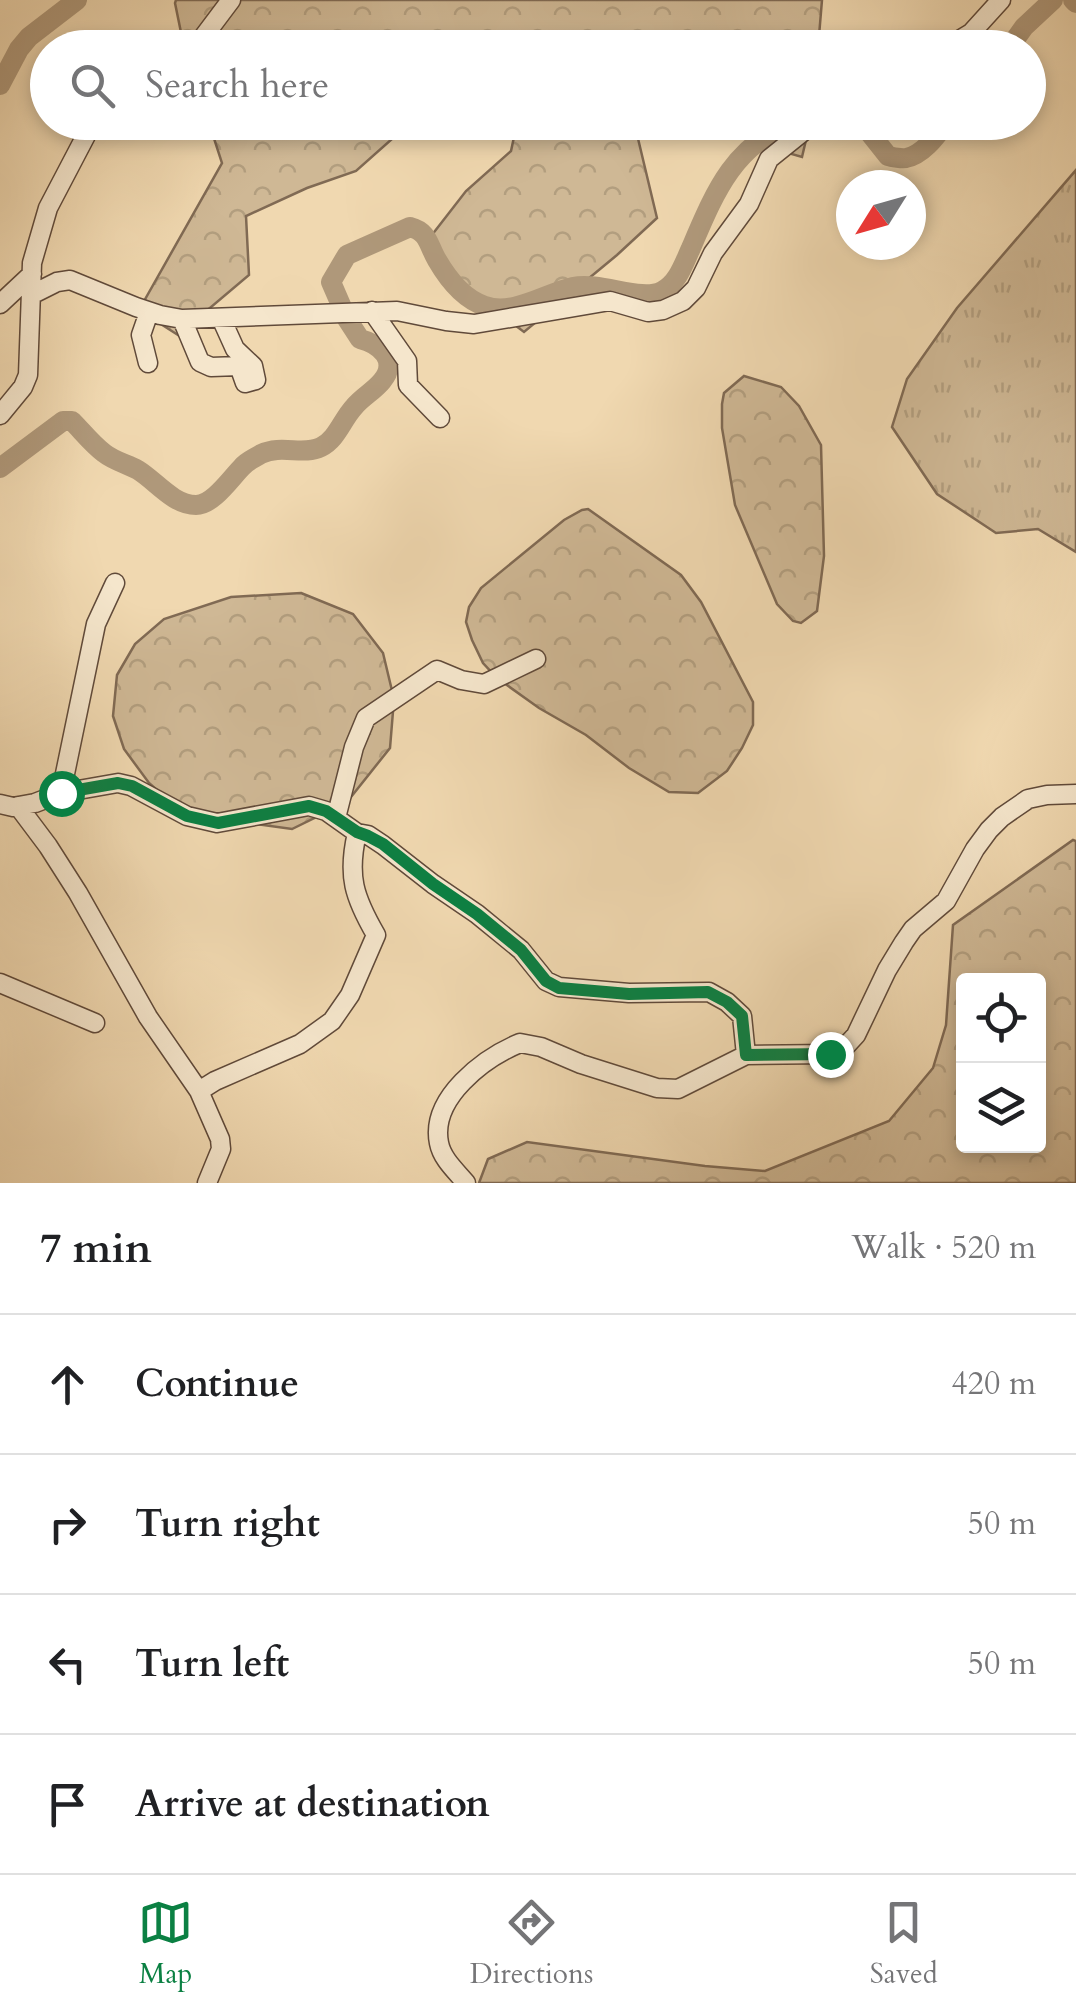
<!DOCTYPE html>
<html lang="en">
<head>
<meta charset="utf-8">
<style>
	body { margin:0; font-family:Cardo,serif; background:#f6f6f6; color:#202124 }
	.controls { position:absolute; right:30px; bottom:30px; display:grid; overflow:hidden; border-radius:10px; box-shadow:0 5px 15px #0003 }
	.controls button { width:90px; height:90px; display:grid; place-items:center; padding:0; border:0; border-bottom:2px solid #e0e0e0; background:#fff; color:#202124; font:50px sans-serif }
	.compass { position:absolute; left:836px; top:170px; width:90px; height:90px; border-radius:50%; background:#fff; box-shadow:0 5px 15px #0003; rotate:233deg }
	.stop { position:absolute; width:30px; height:30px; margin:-22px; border:8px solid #0b8043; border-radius:50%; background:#fff }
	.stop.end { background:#0b8043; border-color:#fff; box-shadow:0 2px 10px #0008 }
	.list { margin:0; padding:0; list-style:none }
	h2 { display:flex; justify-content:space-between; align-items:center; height:130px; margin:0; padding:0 40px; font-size:42px }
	h2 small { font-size:32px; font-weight:400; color:#757577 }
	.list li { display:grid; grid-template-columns:65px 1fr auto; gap:30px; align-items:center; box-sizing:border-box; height:140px; padding:0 40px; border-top:2px solid #e0e0e0 }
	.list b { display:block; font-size:38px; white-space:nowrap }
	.list em { font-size:32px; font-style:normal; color:#757577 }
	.icon { flex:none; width:55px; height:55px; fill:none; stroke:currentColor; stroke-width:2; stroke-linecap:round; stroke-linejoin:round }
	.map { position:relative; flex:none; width:1076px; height:1183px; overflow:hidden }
	.search { position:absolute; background:#fff; box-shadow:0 5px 15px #0003; left:30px; right:30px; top:30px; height:110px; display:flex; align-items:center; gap:25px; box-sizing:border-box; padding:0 35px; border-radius:55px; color:#757577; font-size:38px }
	.sheet { height:690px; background:#fff }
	nav { display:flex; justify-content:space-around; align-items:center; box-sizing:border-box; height:140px; border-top:2px solid #e0e0e0; background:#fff; font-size:28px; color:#757577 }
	nav a { display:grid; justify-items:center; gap:5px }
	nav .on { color:#0b8043 }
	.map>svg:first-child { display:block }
	.grass { fill:url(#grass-tufts); stroke:#806a54; stroke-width:2.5 }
	.forest { fill:url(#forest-crowns); stroke:#806a54; stroke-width:2.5; fill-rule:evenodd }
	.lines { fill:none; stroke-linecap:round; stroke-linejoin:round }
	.river { stroke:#af987a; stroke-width:20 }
	.minor-casing { stroke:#604a3a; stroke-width:21 }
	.minor { stroke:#f5e6cc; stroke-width:18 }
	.route { stroke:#0b8043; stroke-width:12 }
</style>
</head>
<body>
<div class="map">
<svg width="1076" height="1183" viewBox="0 0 1076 1183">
	<defs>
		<pattern id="grass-tufts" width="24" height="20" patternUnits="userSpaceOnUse" patternTransform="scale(2.5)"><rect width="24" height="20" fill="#cfb895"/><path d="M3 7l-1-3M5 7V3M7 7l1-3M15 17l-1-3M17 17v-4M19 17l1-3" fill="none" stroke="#b29e7f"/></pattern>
		<pattern id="forest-crowns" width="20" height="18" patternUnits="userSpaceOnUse" patternTransform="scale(2.5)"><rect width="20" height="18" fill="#cfb895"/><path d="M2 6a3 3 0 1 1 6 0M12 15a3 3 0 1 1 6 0" fill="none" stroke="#b29e7f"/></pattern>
	</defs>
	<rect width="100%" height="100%" fill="#f0d8b0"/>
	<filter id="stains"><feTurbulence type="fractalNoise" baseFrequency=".002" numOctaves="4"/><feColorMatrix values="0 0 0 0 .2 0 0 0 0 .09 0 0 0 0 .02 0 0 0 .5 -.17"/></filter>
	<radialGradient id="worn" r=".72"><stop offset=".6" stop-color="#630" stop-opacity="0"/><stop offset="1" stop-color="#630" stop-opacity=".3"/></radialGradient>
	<path class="grass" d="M1076,170V552L1038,529L996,533L937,494L892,427L907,379L957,308Z"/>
	<path class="forest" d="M176,0H822L818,48L184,47L175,3Z
		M209,123H410L356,171L307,188L246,216L249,275L178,335L139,310L222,163Z
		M517,123H639L635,126L657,218L617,255L524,332L461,284L428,240L466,191L511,151Z
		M722,123H810L802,157L750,142Z
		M744,376L781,387L799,406L821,445L824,556L817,611L801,623L793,621L777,604L735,505L722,428V404L724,393Z
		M588,509L681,575L701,602L753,702V725L742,748L727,771L698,793L669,792L629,768L586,735L539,708L497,678L483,663L472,640L466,622L469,607L481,588L564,520L582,510Z
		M301,593L353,614L383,653L394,699L390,748L347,802L292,829L248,823L174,805L149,783L124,749L113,716L117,675L135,644L164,619L231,597Z
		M1073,840L1076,841V1183H479L488,1159L527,1142L705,1166L765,1171L889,1121L933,1068L946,1025L953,925ZM964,981H1038V1146H964Z"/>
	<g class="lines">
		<path class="river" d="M1073,0L1076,3
			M1009,48L1024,27L1053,0
			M0,85L19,49L29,37L77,0
			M861,122L888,156C891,157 904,159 906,158C923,155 937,135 947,122
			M0,468L63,421H72C82,431 92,444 104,453C114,461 127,464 138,470C156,481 173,505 196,505C213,505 231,478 242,467C247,461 255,458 261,454C282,444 303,456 321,447C337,439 342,420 354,407C362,397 374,391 382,381C399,361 380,344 360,339L347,319L331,282L347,255L410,227C429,232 428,245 437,260C448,279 463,299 485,306C513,316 546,293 573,287C601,281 641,302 662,291C678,283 684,263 691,248C715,192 733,146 793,122"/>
		<g class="minor-casing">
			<path id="minor" d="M195,48L231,0
				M946,48L971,33L1001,0
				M31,295L57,282L70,280L136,307L160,315L182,319L397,311L446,321L474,324L610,301L648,312L663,310L683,301L696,288L713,253L749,204L769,159L815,122
				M0,304L32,274
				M372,311L407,361L408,385L440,418
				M182,319L200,362L211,367L239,366L245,383L256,380L253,366L235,349L221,318
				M148,363L141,335L149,312
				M0,415L23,387L28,375L32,263L48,208L93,122
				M61,793L96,624L115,583
				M0,804L13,807L35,803L61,793L118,783L131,786L187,816L217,823L309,806L326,811L357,833L368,835L383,845L433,884L477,914L521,950L546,981L559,987L629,993L709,992L727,1002L742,1016L746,1055
				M18,806L48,846L78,893L148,1017L199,1091L220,1139L221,1149L207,1183
				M336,818L354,747L366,718L437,670L461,680L484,684L536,659
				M0,983L95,1023
				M199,1091L215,1081L300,1044L332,1021L350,995L376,935C354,897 347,876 357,833
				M466,1183C456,1171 442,1159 439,1143C430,1098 484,1058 520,1043L541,1047L581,1064L657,1088L678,1089L746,1055L830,1054L844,1048L856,1035L887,970L904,942L913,929L946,901L975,849L989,830L1002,817L1028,799L1047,795L1076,794"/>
		</g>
		<use href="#minor" class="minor"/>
	</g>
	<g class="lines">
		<path class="route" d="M61,793L118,783L132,786L187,816L218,823L309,806L326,811L357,832L368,836L383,844L433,884L477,914L521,950L546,981L559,988L629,994L708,992L727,1002L742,1016L746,1055L830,1054"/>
	</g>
	<rect width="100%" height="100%" filter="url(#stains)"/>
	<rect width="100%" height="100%" fill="url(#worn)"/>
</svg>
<div class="controls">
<button><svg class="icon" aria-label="locate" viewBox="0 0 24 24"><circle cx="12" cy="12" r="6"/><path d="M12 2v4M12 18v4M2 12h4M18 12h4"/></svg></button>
<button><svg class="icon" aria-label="layers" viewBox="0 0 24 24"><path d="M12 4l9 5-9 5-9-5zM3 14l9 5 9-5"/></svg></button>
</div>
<svg class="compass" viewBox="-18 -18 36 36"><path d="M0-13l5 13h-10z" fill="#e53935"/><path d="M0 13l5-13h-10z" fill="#757577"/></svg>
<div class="stop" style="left:61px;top:793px"></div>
<div class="stop end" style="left:830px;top:1054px"></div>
<div class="search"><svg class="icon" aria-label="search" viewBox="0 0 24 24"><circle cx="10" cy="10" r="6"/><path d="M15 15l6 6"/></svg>Search here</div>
</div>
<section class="sheet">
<h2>7 min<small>Walk · 520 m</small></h2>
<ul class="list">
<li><svg class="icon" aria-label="ahead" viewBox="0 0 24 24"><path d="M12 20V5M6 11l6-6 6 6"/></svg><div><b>Continue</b></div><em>420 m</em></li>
<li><svg class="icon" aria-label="right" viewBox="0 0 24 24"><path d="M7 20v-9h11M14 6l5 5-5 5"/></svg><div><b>Turn right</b></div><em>50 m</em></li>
<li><svg class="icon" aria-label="left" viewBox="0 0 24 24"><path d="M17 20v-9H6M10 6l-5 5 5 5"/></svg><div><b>Turn left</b></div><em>50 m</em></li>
<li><svg class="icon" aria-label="arrive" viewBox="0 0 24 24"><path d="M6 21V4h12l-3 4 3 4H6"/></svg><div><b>Arrive at destination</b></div></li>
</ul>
</section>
<nav>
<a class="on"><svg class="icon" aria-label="map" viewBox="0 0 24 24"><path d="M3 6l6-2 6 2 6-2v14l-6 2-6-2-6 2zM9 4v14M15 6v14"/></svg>Map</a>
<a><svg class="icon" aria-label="directions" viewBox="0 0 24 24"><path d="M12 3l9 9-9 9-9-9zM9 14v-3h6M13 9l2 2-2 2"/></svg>Directions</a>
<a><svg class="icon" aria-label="saved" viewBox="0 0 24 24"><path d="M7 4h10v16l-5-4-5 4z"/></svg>Saved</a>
</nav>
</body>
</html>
